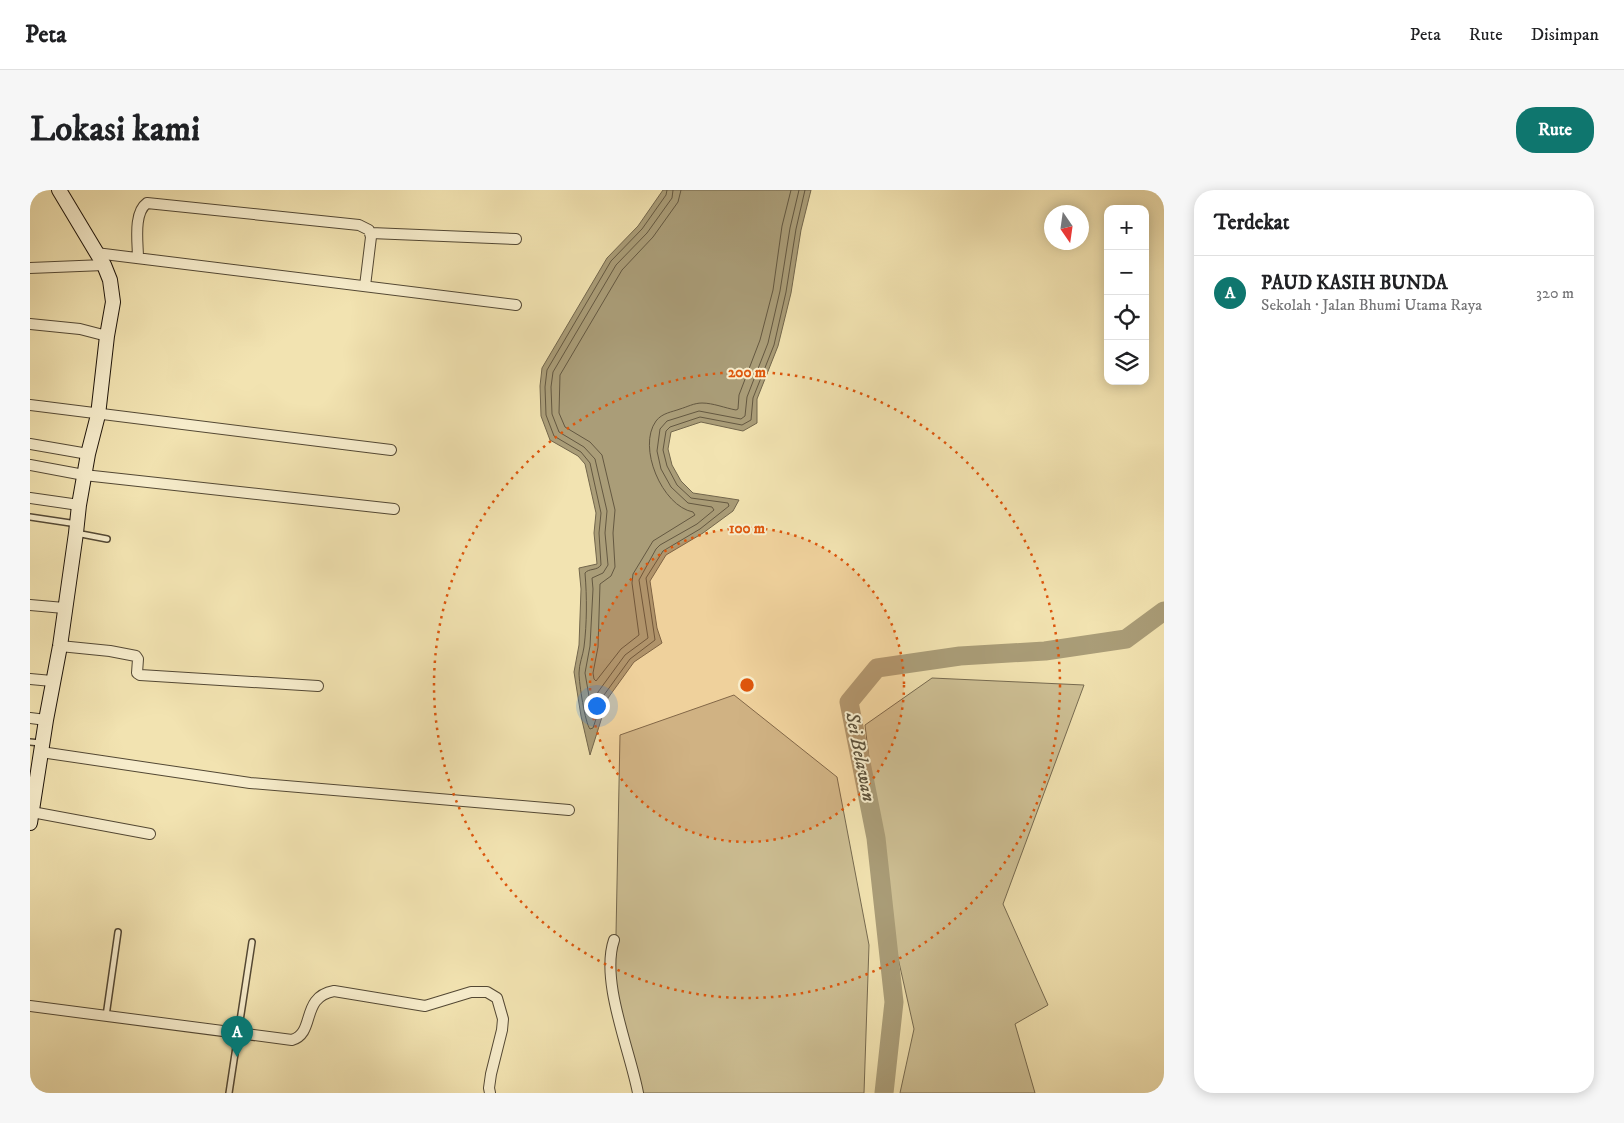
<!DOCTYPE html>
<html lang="id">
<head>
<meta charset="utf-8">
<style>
	body { margin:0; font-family:"IM FELL DW Pica",serif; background:#f6f6f6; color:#202124 }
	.controls { position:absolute; right:15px; top:15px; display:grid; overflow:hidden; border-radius:10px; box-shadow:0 2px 12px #0003 }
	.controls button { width:45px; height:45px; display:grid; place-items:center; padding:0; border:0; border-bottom:1px solid #e0e0e0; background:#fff; color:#202124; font:25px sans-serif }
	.compass { position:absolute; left:1014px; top:15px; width:45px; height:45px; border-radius:50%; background:#fff; box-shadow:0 2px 12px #0003; rotate:167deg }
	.you { position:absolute; left:566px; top:515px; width:18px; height:18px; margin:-12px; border:4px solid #fff; border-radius:50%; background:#1a73e8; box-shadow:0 0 0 8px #1a73e833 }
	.badge { display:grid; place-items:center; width:32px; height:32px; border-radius:50%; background:#0f766e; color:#fff; font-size:16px; font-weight:700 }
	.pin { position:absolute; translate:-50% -41px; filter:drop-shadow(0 1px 2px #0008) }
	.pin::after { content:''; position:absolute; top:26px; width:18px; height:15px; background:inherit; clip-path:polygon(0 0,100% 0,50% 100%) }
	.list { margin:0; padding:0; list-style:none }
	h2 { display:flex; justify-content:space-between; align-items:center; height:65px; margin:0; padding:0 20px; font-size:21px }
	h2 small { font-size:16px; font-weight:400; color:#757577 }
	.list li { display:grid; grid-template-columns:32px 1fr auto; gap:15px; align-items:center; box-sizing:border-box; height:75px; padding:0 20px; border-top:1px solid #e0e0e0 }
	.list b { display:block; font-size:19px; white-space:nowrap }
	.list p { margin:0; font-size:16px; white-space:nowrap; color:#757577 }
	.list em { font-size:16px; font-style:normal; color:#757577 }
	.icon { flex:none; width:28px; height:28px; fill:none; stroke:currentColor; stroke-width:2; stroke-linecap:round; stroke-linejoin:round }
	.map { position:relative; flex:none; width:1134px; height:903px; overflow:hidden; border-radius:20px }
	header { display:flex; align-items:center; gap:30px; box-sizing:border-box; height:70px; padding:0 25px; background:#fff; border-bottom:1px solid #e0e0e0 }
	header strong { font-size:24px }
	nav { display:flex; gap:28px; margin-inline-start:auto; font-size:18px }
	.intro { display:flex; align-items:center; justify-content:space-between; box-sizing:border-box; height:120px; padding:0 30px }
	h1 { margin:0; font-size:35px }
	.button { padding:12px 22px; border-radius:20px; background:#0f766e; color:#fff; font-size:18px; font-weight:700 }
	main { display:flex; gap:30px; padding:0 30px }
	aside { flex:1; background:#fff; border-radius:20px; box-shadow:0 2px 12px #0003 }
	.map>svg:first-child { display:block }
	.green { fill:#cec095; stroke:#766a50 }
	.water { fill:#aa9d78; stroke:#72664c }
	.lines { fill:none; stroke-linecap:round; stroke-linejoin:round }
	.shore { stroke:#645841; stroke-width:1 }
	.river { stroke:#aa9d78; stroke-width:19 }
	.lane-casing { stroke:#534834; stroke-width:8 }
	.street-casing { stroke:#534834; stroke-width:12 }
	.secondary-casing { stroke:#1e140a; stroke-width:16 }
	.lane { stroke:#f7edcc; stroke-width:5 }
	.street { stroke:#f7edcc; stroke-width:10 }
	.secondary { stroke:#f7edcc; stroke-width:14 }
	.ring { fill:none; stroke:#de560c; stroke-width:2.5; stroke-dasharray:2.5 5 }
	.labels { text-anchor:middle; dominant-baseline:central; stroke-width:4; stroke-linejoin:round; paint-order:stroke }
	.water-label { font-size:19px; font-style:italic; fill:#5d523b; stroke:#f7edcc }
	.centre { fill:#de560c; stroke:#f7edcc; stroke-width:2.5 }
	.ring-label { font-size:15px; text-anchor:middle; font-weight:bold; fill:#de560c; stroke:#f7edcc; stroke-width:4; stroke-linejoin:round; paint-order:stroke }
</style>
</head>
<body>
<header>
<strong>Peta</strong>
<nav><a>Peta</a><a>Rute</a><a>Disimpan</a></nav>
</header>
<div class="intro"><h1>Lokasi kami</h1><a class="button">Rute</a></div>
<main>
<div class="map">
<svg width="1134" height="903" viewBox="0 0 1134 903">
	<rect width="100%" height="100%" fill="#f2e3b1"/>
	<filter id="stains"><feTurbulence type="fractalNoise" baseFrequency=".004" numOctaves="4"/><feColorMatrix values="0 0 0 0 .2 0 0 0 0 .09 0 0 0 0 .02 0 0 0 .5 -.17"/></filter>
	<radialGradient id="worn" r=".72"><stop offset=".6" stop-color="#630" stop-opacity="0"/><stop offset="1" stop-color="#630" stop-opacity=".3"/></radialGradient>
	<path class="green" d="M902,488L1054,495L973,714L1018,815L985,834L1005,903H870L884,839L857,719L835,535Z
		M704,505L807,587L839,755L834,903H610L585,794L590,545Z"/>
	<path class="water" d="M633,0H781L771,40L761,103L748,156L727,209V233L713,241L671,232L641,242L638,259L642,275L651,291L663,303L709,310L703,321L673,343L636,365L620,391L627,438L632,453L604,472L578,508L560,565L551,526L544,482L549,455L551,399L549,378L567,374L564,343L566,323L555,274L548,266L520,250L511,226L510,196L512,178L577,68L608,36Z"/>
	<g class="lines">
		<path class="shore" d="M637,0L636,5L612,39L581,71L517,180L515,197L516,225L524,246L551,262L560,273L571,323L569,343L571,375C567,381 559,378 555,383C557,407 557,433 554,457C553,465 549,474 549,483C549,493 555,533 560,539L563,538L574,505L600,469L625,450L616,388L633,361L670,339L699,316L698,313L661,308L647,295L637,276L633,260L636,241L640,237L670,227L712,235L721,230L723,208L744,155L756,102L766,39L775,0
			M643,0L642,8L617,43L586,75L523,182L521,197L522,224L529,242L554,257L565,269L577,321L575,343L578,375L573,383L562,388L563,399L560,456L555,483L560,512L562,514L564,513L568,502L595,465L618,448L609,390L626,359L630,355L667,334L684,320L682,317L658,313L641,297L631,279L627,261L630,239L637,231L669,221L711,229L715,226L717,207L738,153L750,101L760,38L769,0
			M651,0L648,12L623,47L592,80L530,185L529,223L535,237L560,252L572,265L585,320L583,343L585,377L581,386L570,394L568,457L563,483L564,489L566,491L591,459L609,445L602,393L603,384L623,351L665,325L663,322C632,316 607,257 626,231C632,223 642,222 650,219C657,217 664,213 672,213C683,213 695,218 706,220L708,219L709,205L730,150L743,100L752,36L761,0"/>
		<path class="river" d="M854,903L864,812L846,648L819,512L847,478L930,466L1015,461L1096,449L1134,421"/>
		<g class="lane-casing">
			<path id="lane" d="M0,327L47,334
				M46,343L77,349
				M0,552L10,553
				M76,826L88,742
				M199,903L222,752"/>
		</g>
		<g class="street-casing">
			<path id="street" d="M341,43L486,49
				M66,63L486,115
				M108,68C108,53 103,23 117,13L329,35L339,40L341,47L335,96
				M0,78L74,75
				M0,134L50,139L77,146
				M0,215L361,260
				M0,254L58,264
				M0,275L54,285L364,319
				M0,308L49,315
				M0,415L34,418
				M30,456L80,461L106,466L108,469L107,483L110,485L288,496
				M0,489L22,491
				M0,528L16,530
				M11,562L220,593L539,620
				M2,622L120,644
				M584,750C570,791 600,860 608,903
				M0,816L262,850C286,843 270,807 304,801L395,816L441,802H457L467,808L473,829L472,840L461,884L459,898L460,903"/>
		</g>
		<g class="secondary-casing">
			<path id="secondary" d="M0,633L16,530L30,456L46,343L49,315L58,264L68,225L77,146L83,112L80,90L74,75L29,0"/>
		</g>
		<use href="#lane" class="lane"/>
		<use href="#street" class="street"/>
		<use href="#secondary" class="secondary"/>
	</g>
	<circle cx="717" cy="495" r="157" fill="#de560c" fill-opacity=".12"/>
	<g class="ring">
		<circle cx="717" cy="495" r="157"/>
		<circle cx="717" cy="495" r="313"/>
	</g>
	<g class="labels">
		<g class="water-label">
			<text transform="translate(830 567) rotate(79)">Sei Belawan</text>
		</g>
	</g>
	<circle cx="717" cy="495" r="8" class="centre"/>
	<g class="ring-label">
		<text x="717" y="187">200 m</text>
		<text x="717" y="343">100 m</text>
	</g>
	<rect width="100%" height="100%" filter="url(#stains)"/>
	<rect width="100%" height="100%" fill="url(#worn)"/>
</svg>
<div class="controls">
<button>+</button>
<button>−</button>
<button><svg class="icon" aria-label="locate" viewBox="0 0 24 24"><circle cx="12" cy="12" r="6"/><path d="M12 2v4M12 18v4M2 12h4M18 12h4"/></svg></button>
<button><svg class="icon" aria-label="layers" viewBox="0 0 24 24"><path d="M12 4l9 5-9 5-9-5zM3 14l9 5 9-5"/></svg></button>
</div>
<svg class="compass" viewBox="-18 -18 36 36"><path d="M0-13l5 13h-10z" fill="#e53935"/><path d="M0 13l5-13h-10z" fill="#757577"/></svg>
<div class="you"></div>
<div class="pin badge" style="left:207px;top:867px">A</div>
</div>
<aside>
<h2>Terdekat<small></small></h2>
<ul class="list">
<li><span class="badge">A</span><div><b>PAUD KASIH BUNDA</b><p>Sekolah · Jalan Bhumi Utama Raya</p></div><em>320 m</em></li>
</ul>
</aside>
</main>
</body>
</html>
